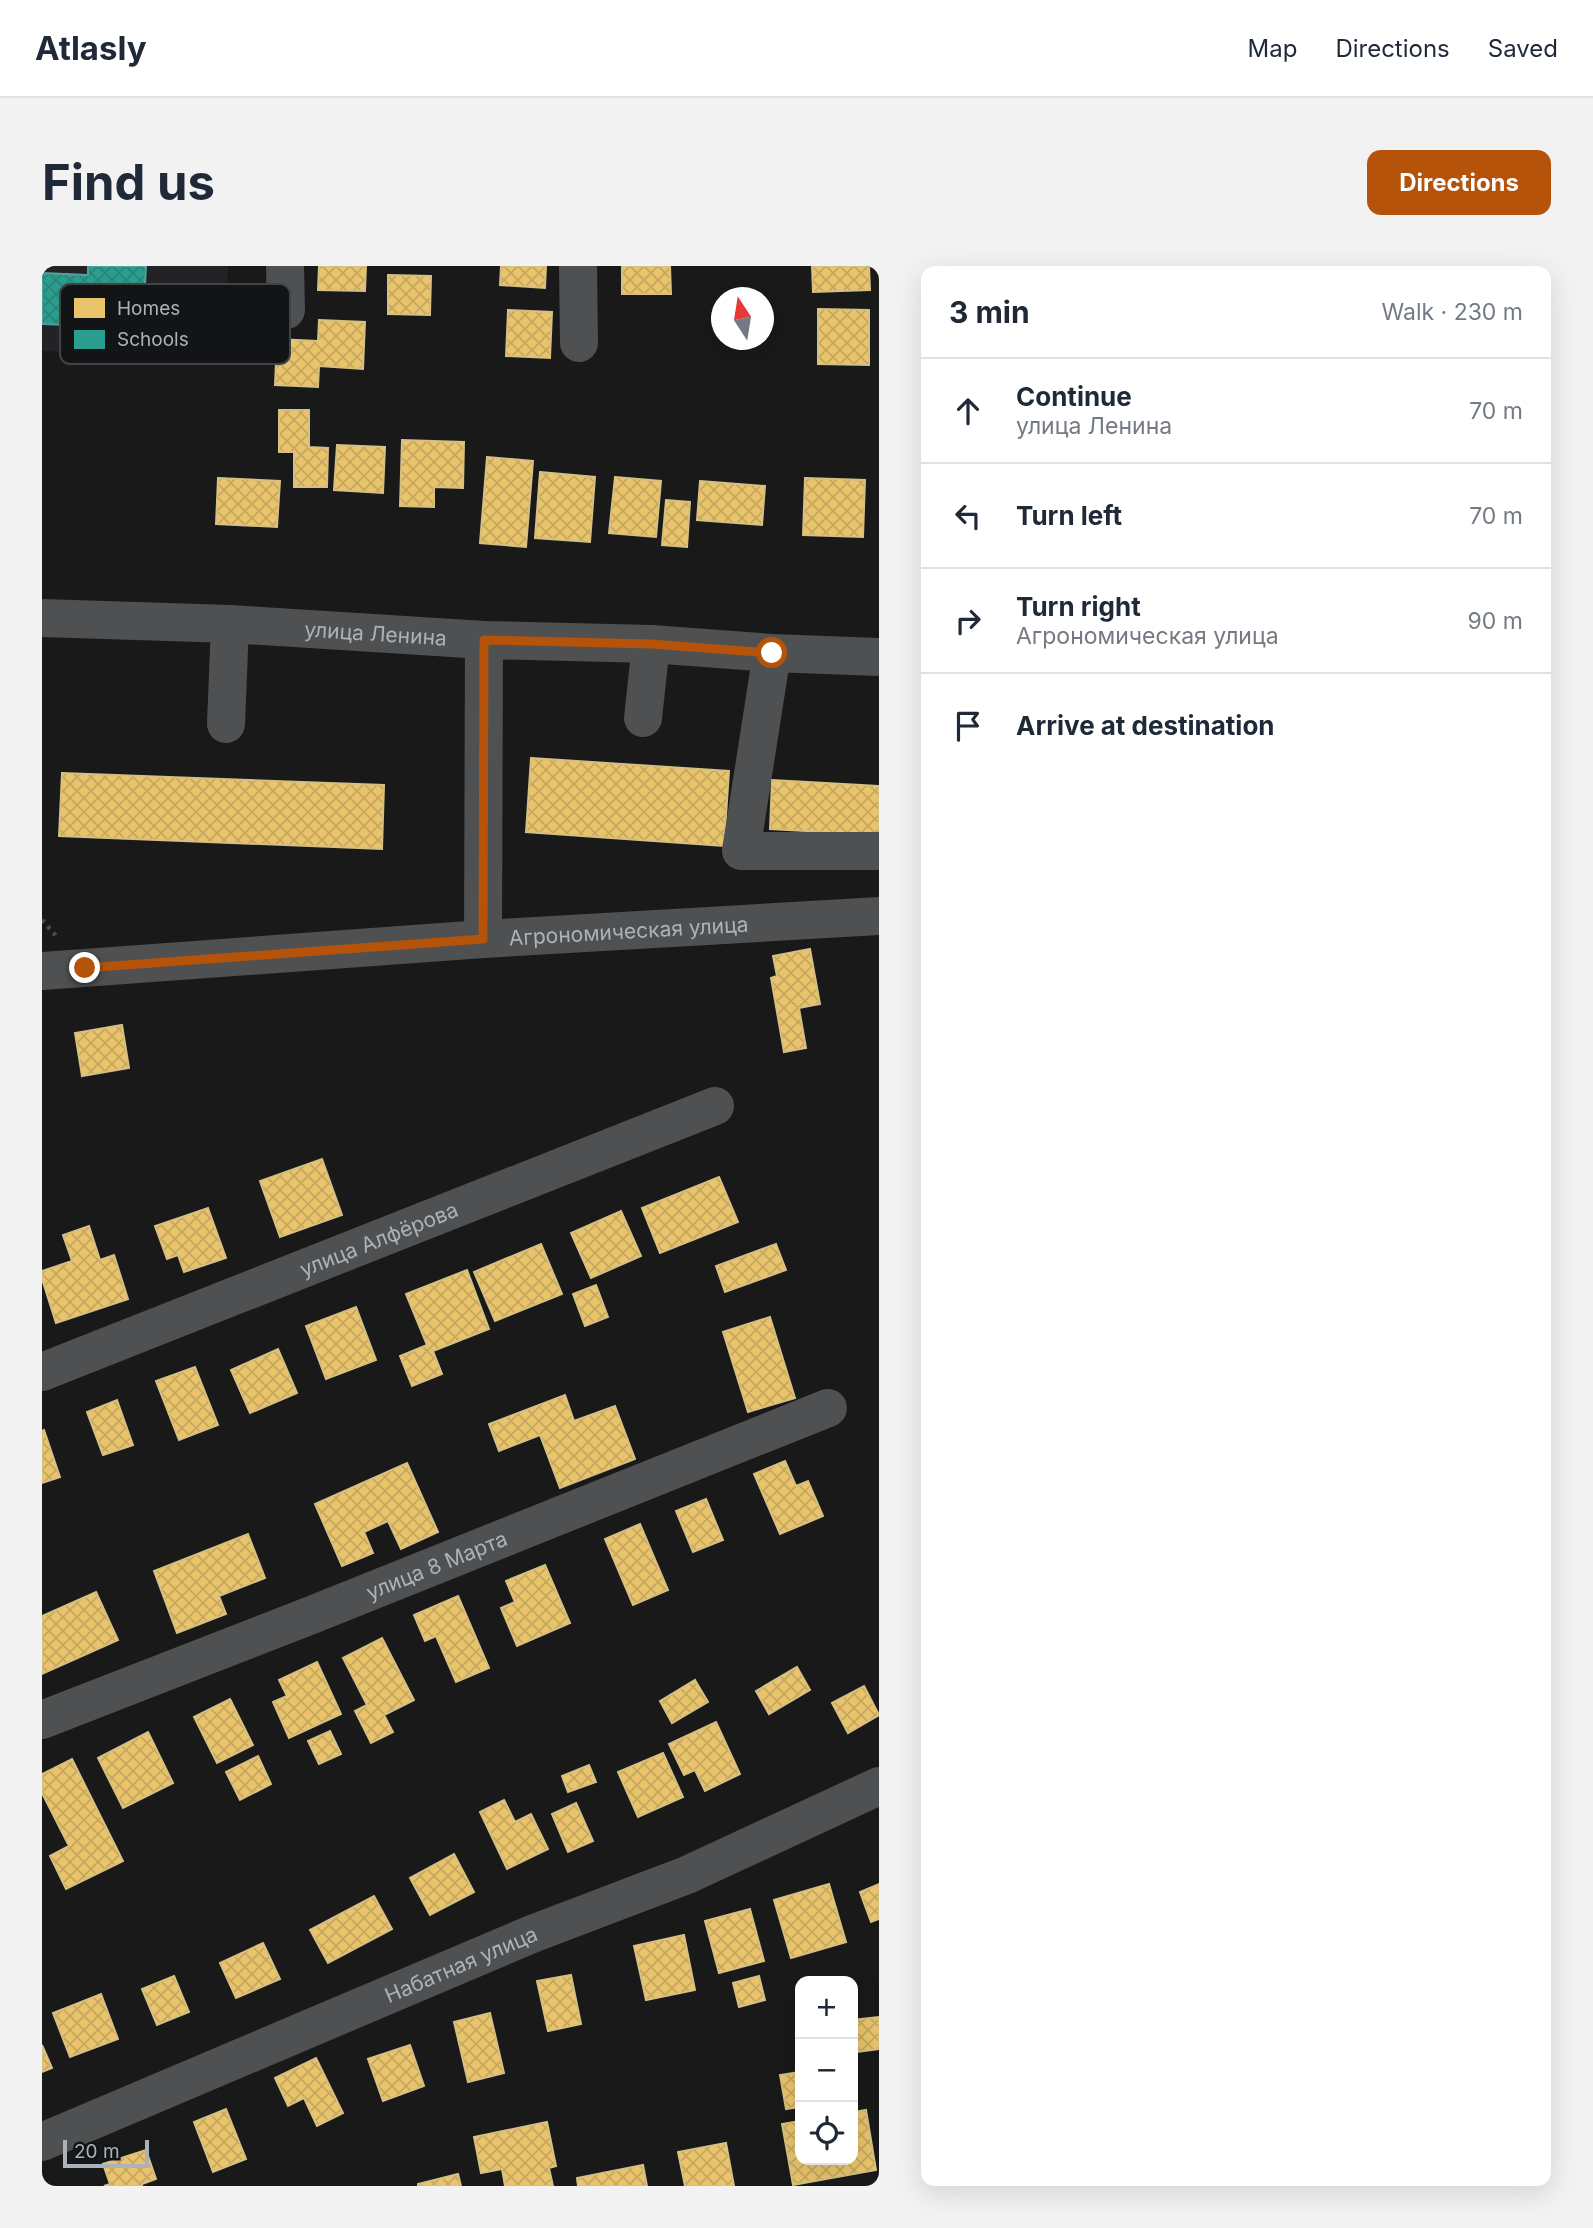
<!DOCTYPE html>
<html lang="en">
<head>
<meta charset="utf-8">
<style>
	body { margin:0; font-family:Inter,sans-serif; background:#f2f2f3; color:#1f2937 }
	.controls { position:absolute; right:21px; bottom:21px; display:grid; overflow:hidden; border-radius:14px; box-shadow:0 7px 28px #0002 }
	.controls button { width:63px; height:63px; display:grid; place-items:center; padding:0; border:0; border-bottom:2px solid #e0e1e3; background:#fff; color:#1f2937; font:35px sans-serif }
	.compass { position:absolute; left:669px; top:21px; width:63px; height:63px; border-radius:50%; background:#fff; box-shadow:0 7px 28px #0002; rotate:348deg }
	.scale { position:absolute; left:21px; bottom:18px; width:86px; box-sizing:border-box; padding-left:7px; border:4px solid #abb2b9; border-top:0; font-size:19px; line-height:24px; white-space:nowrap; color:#abb2b9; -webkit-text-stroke:5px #131415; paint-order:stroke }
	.stop { position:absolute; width:21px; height:21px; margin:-16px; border:5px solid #b45309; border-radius:50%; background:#fff }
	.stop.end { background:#b45309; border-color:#fff; box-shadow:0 2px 7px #0008 }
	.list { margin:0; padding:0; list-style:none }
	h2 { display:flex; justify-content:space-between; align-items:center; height:91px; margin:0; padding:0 28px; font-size:30px }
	h2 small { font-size:23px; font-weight:400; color:#747a83 }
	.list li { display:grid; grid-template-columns:46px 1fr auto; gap:21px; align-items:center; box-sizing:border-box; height:105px; padding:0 28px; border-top:2px solid #e0e1e3 }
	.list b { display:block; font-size:26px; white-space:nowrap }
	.list p { margin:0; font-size:23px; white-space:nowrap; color:#747a83 }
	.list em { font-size:23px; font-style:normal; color:#747a83 }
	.icon { flex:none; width:38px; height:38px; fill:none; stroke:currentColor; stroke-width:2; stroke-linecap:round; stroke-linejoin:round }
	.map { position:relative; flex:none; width:837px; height:1920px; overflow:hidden; border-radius:14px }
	header { display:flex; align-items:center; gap:42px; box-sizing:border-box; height:98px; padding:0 35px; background:#fff; border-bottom:2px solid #e0e1e3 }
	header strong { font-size:33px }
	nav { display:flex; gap:38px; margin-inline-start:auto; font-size:24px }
	.intro { display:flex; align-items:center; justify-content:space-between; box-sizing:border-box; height:168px; padding:0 42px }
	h1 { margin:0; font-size:49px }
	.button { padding:18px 32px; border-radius:14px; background:#b45309; color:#fff; font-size:24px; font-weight:700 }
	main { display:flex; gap:42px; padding:0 42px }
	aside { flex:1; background:#fff; border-radius:14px; box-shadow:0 7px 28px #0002 }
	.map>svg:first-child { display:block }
	.built { fill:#232325 }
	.homes { fill:url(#homes-cross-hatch); stroke:#d6bf82; stroke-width:2 }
	.schools { fill:url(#schools-cross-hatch); stroke:#51a39c; stroke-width:2 }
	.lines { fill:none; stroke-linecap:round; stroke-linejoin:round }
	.path { stroke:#494b4d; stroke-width:4.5; stroke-dasharray:3.5 5; stroke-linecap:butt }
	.minor { stroke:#4e5052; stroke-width:38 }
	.route { stroke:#b45309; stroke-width:9 }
	.labels { text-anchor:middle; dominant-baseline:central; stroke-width:7; stroke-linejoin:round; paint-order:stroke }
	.street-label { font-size:21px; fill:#abb2b9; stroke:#131415 }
	.key { fill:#131415; stroke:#414346; stroke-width:2 }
	.key-label { font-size:19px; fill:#abb2b9 }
</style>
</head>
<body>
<header>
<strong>Atlasly</strong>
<nav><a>Map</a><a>Directions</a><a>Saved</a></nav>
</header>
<div class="intro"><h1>Find us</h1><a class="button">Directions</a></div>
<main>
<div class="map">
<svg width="837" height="1920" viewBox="0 0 837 1920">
	<defs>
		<pattern id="homes-cross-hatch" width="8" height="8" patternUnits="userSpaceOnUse" patternTransform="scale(1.75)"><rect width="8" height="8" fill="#e9c46a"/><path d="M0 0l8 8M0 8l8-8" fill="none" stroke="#c5a760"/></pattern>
		<pattern id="schools-cross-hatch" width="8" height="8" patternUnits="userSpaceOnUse" patternTransform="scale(1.75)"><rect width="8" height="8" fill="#2a9d8f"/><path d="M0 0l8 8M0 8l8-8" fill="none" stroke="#2c8379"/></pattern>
	</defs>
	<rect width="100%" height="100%" fill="#191919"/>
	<path class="built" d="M0,0H186L182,92L0,85Z"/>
	<path class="homes" d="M277,0H324L323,25L276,24Z
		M459,0H504L503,22L458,19Z
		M580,0H628L629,28H580Z
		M770,0H827L828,24L771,26Z
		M346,9L389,10L388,49L346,48Z
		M776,43L827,44V99L776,98Z
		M466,44L510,46L508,92L464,90Z
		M277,54L323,56L321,103L277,100L276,121L233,119L235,73L276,75Z
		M237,144H267V181L286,182L285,221H252V186H237Z
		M360,174L422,176L421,222L392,221V241L358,240Z
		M295,179L343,181L341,227L292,224Z
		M445,191L491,195L484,281L438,277Z
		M498,206L553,211L548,276L493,272Z
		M573,211L619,215L614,271L567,267Z
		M176,212L238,215L235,261L174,258Z
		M763,212L823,214L821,271L761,269Z
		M658,215L723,220L720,259L655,254Z
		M624,234L648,236L645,281L620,279Z
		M489,492L687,505L682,580L484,566Z
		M20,507L342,519L340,583L17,570Z
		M730,514L837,520V569L728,563Z
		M768,683L778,738L757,742L764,782L742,786L729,712L735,710L731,690Z
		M80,759L87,802L40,810L33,767Z
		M280,893L300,949L238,971L218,915Z
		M677,911L696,956L618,987L600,942Z
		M166,942L184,992L142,1006L136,989L125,993L113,960Z
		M579,945L599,990L549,1012L529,967Z
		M47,960L58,994L72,989L86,1033L14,1057L0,1013V1005L30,995L21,969Z
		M499,978L520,1028L453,1055L432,1006Z
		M734,978L744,1004L683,1026L674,1000Z
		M425,1004L447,1063L391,1085L400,1108L370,1120L358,1090L385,1079L364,1028Z
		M554,1019L566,1051L543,1060L531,1028Z
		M314,1041L334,1094L284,1113L264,1060Z
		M728,1051L753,1132L706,1146L681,1066Z
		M236,1083L255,1127L208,1147L189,1104Z
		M153,1101L176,1159L137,1174L114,1115Z
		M523,1129L532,1155L573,1140L593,1193L518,1222L498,1169L457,1185L447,1158Z
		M75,1134L91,1179L61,1189L45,1146Z
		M2,1164L18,1211L0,1217V1165Z
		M743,1195L754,1220L766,1215L781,1250L738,1268L712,1208Z
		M365,1197L396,1266L359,1283L346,1255L322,1266L331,1287L300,1300L273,1238Z
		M664,1233L681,1274L651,1286L634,1245Z
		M598,1258L626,1324L591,1339L563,1273Z
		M206,1268L223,1312L177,1330L184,1348L135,1367L112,1305Z
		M503,1299L528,1357L475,1380L459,1342L473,1336L464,1315Z
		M54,1326L76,1374L0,1408V1350Z
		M416,1330L447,1402L414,1416L394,1370L383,1375L372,1349Z
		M340,1372L372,1434L342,1449L351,1466L329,1477L313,1445L325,1439L301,1392Z
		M275,1396L299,1448L247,1472L231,1436L245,1430L237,1414Z
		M755,1401L768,1424L727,1448L714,1425Z
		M653,1414L666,1436L630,1457L618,1435Z
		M822,1420L837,1449L806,1467L790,1437Z
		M188,1433L211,1479L175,1497L152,1451Z
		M674,1456L698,1508L663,1525L653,1504L642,1509L627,1478Z
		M288,1465L299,1488L277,1498L266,1475Z
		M106,1466L131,1517L81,1542L56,1492Z
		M621,1487L641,1531L596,1551L576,1506Z
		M216,1490L229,1518L198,1534L184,1506Z
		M30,1493L81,1595L24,1623L8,1590L27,1580L0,1527V1508Z
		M547,1499L554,1516L526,1526L520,1510Z
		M462,1534L473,1556L489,1548L506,1583L465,1603L438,1546Z
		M534,1537L551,1575L526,1586L510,1548Z
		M412,1588L432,1626L388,1649L368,1612Z
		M787,1618L804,1676L749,1692L732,1634Z
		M837,1618V1653L829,1656L818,1626Z
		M332,1630L350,1663L286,1697L268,1664Z
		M708,1643L722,1695L677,1707L663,1655Z
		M642,1669L653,1724L604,1734L592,1680Z
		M221,1677L238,1713L194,1732L178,1697Z
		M529,1709L539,1758L506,1765L495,1715Z
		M132,1710L147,1746L115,1759L100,1723Z
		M717,1710L723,1734L697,1741L691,1717Z
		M59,1728L76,1773L28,1791L11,1747Z
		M448,1747L462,1807L426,1816L412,1756Z
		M837,1751V1783L814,1786L811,1754Z
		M0,1779L10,1802L0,1806Z
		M368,1779L382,1820L341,1835L326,1793Z
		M274,1792L301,1847L275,1860L262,1832L246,1840L233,1812Z
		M758,1806V1841L744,1843L738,1809Z
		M184,1843L204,1893L171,1906L152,1856Z
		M824,1844L834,1904L751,1919L740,1858L758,1855V1894H811V1846Z
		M505,1856L514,1900L507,1902L511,1920H463L460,1903L439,1907L432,1871Z
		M684,1877L692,1920H643L636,1886Z
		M104,1884L114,1913L100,1918V1920H62L68,1918L61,1898Z
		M601,1899L605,1920H536L535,1912Z
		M416,1908L419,1920H376V1918Z"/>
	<path class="schools" d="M46,0H104L103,19L137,20L136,63L0,58V7L46,9Z"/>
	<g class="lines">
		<path class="path" d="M0,654L16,672"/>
		<g class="minor">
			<path d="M243,0L244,44"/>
			<path d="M536,0L537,77"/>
			<path id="s1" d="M0,352L188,358L442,374L609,378L730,387L837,391"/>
			<path d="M730,387L699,585H837"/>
			<path d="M601,452L609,378"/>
			<path d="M184,458L188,358"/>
			<path d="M441,673L442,374"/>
			<path id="s2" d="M0,705L441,673L837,650"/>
			<path id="s3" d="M0,1106L673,840"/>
			<path id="s4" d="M0,1454L267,1350L786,1142"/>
			<path id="s5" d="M0,1876L490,1668L645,1609L837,1520"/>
		</g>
	</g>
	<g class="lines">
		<path class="route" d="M43,702L441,673L442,374L609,378L730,387"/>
	</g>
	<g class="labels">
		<g class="street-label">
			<text stroke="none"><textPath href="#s1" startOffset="334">улица Ленина</textPath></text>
			<text stroke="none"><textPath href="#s2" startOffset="588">Агрономическая улица</textPath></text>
			<text stroke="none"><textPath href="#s3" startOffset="362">улица Алфёрова</textPath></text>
			<text stroke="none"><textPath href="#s4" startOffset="424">улица 8 Марта</textPath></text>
			<text stroke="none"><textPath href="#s5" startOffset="455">Набатная улица</textPath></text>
		</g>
	</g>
	<rect x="18" y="18" width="230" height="80" rx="10" class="key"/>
	<rect x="32" y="32" width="31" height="20" fill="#e9c46a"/>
	<rect x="32" y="64" width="31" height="19" fill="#2a9d8f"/>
	<g class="key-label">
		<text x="75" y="49">Homes</text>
		<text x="75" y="80">Schools</text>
	</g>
</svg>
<div class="controls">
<button>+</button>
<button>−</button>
<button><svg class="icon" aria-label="locate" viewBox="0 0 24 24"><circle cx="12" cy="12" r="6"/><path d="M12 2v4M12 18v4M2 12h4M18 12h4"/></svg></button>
</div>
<svg class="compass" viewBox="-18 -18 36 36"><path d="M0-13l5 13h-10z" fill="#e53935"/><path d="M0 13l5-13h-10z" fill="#747a83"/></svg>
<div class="scale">20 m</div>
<div class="stop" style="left:730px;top:387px"></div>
<div class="stop end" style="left:43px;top:702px"></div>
</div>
<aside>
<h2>3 min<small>Walk · 230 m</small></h2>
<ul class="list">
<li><svg class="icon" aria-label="ahead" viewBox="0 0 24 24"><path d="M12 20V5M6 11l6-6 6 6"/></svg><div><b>Continue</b><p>улица Ленина</p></div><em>70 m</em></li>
<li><svg class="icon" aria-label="left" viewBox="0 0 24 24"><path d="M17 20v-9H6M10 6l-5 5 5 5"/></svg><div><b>Turn left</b></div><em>70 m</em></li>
<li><svg class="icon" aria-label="right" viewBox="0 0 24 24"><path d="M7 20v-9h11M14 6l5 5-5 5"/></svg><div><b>Turn right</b><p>Агрономическая улица</p></div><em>90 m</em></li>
<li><svg class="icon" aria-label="arrive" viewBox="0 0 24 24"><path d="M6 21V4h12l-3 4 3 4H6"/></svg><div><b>Arrive at destination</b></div></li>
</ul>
</aside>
</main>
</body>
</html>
